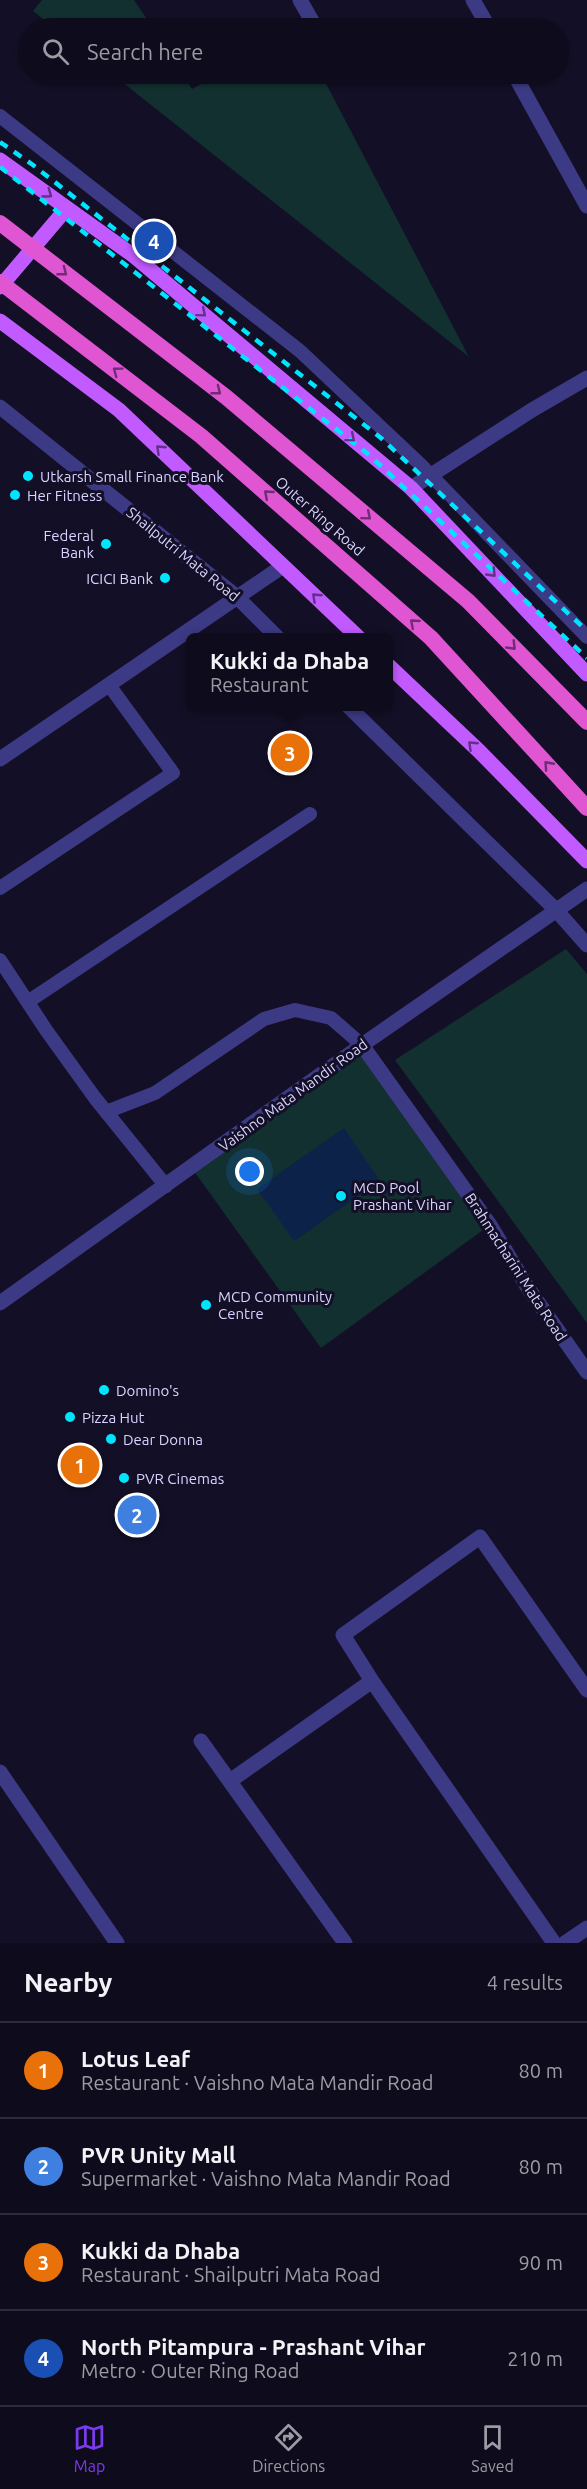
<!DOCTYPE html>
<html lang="en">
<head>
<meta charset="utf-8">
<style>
	body { margin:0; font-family:Ubuntu,sans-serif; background:#1c1929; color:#f1f3f6 }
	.you { position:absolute; left:250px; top:1172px; width:21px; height:21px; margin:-15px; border:4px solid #fff; border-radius:50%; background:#1a73e8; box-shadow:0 0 0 9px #1a73e833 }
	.badge { display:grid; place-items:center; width:39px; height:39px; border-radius:50%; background:#7c3aed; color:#fff; font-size:20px; font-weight:700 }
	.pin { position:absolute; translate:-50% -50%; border:3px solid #fff; box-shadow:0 2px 6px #0006 }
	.popup { position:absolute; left:186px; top:633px; width:207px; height:78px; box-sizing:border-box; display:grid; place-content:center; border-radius:9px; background:#0e0b1c; filter:drop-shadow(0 2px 4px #0005); font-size:20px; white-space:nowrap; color:#9b9ba3 }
	.popup b { font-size:22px; color:#f1f3f6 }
	.popup::after { content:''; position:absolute; left:50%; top:100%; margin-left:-12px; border:12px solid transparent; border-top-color:#0e0b1c }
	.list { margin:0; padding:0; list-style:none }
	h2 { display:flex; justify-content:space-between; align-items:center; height:78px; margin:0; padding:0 24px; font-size:26px }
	h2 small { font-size:20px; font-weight:400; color:#9b9ba3 }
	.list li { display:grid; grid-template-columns:39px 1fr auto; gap:18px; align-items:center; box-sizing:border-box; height:96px; padding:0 24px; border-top:2px solid #2e2b3b }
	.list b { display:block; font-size:22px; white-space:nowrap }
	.list p { margin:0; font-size:20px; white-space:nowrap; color:#9b9ba3 }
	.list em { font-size:20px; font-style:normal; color:#9b9ba3 }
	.icon { flex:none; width:33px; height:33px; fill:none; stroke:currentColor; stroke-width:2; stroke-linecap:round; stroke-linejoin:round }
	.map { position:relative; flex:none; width:587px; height:1943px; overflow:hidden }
	.search { position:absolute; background:#0e0b1c; box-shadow:0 2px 4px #0004; left:18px; right:18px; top:18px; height:66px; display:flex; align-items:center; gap:15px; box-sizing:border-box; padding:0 21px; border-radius:33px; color:#9b9ba3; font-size:22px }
	.sheet { height:462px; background:#0e0b1c }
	nav { display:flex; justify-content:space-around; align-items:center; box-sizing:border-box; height:84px; border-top:2px solid #2e2b3b; background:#0e0b1c; font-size:16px; color:#9b9ba3 }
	nav a { display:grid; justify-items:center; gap:3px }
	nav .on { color:#7c3aed }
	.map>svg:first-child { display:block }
	.green { fill:#12302f }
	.water { fill:#0c2248 }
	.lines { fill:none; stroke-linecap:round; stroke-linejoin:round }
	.service { stroke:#3d3a85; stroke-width:14 }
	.minor { stroke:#3d3a85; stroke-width:15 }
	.primary { stroke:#c25bff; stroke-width:15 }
	.trunk { stroke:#e055d1; stroke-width:16 }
	.rail { stroke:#00e5ff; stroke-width:4.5; stroke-dasharray:9 8; stroke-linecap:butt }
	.oneway { stroke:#623188 }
	.oneway2 { stroke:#6f2e73 }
	.poi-dot { fill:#00e5ff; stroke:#130f26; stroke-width:2 }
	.labels { text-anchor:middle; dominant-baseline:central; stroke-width:6; stroke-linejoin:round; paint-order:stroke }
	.poi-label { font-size:15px; fill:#d9d4ff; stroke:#130f26; text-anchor:start }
	.street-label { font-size:15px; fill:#d9d4ff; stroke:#130f26 }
</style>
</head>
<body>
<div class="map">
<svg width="587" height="1943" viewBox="0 0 587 1943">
	<rect width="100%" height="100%" fill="#130f26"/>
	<path class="green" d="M42,0H134L153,28H55L33,11Z
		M112,74H182L192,89L221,74H321L469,357Z
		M566,949L587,974V1323L395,1060Z
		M362,1045L490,1225L321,1348L191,1167Z"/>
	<path class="water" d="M344,1128L380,1181L294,1241L257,1189Z"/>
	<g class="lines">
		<path class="service" d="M0,116L300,351L421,465L587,637
			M0,888L173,773L109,685
			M0,960L46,1030L95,1098L166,1186
			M29,1001L310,814
			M106,1112L155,1093L264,1019L295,1010L331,1018L362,1045"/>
		<path class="minor" d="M300,0L316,28
			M473,0L489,28
			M514,74L587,206
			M0,407L236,596L278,638
			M411,488L532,410L587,378
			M348,706L556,910L587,945
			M0,759L283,566
			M362,1045L490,1225L528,1288L587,1372
			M0,1303L362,1045L587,889
			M201,1741L345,1943
			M0,1772L117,1943
			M230,1781L372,1681
			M554,1943L372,1681L343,1635L480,1537L587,1690
			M565,1943L587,1928"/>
		<path class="primary" d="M0,160L134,256L411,488L587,674
			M0,287L67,208
			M0,321L119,410L359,638
			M389,666L479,751L587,861"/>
		<path class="trunk" d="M0,223L226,397L468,601L587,722
			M0,282L201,436L431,638L587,808"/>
		<path class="rail" d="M0,142L33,165L381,438L587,631
			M0,167L368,454L587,658"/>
	</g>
	<defs><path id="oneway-chevron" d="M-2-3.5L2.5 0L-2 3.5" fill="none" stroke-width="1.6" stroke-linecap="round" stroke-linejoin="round" transform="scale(1.5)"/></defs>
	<g class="oneway">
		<use href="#oneway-chevron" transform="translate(48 194) rotate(36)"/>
		<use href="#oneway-chevron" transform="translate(202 313) rotate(40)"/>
		<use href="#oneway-chevron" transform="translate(351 438) rotate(40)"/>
		<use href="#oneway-chevron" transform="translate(160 449) rotate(-137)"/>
		<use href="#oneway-chevron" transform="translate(492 573) rotate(46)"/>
		<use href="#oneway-chevron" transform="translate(316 597) rotate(-137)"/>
		<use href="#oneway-chevron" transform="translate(472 745) rotate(-137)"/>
	</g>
	<g class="oneway2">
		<use href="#oneway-chevron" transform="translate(63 272) rotate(38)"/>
		<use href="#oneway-chevron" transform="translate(117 371) rotate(-143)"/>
		<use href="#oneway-chevron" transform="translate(217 391) rotate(38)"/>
		<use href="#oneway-chevron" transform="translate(268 494) rotate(-139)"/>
		<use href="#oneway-chevron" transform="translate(367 516) rotate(40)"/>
		<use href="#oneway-chevron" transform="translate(414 623) rotate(-139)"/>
		<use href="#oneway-chevron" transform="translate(512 646) rotate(46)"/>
		<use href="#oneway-chevron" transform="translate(548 765) rotate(-132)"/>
	</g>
	<g class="poi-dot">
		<circle cx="28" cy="476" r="6"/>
		<circle cx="15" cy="495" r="6"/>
		<circle cx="106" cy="544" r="6"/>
		<circle cx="165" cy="578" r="6"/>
		<circle cx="341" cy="1196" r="6"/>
		<circle cx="206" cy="1305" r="6"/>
		<circle cx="104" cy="1390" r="6"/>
		<circle cx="70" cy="1417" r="6"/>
		<circle cx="111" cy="1439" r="6"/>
		<circle cx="124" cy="1478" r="6"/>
	</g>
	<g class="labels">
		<g class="poi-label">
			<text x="40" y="476">Utkarsh Small Finance Bank</text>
			<text x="27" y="495">Her Fitness</text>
			<text x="94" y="535" text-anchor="end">Federal<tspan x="94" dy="17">Bank</tspan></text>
			<text x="153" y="578" text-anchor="end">ICICI Bank</text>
			<text x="353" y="1187">MCD Pool<tspan x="353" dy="17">Prashant Vihar</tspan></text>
			<text x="218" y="1296">MCD Community<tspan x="218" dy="17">Centre</tspan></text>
			<text x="116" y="1390">Domino's</text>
			<text x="82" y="1417">Pizza Hut</text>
			<text x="123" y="1439">Dear Donna</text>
			<text x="136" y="1478">PVR Cinemas</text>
		</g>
		<g class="street-label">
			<text transform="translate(320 516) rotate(41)">Outer Ring Road</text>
			<text transform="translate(183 554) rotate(39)">Shailputri Mata Road</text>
			<text transform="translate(293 1095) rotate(-36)">Vaishno Mata Mandir Road</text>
			<text transform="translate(516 1267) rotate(57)">Brahmacharini Mata Road</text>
		</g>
	</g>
</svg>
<div class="you"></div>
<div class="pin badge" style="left:80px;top:1465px;background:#e8710a">1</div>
<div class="pin badge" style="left:137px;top:1515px;background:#3f7fe0">2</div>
<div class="pin badge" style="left:290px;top:753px;background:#e8710a">3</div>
<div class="popup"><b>Kukki da Dhaba</b>Restaurant</div>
<div class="pin badge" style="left:154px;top:241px;background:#1a4fb4">4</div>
<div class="search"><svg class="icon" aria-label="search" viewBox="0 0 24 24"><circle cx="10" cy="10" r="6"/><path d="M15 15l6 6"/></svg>Search here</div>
</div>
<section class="sheet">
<h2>Nearby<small>4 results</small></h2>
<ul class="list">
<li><span class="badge" style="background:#e8710a">1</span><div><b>Lotus Leaf</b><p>Restaurant · Vaishno Mata Mandir Road</p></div><em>80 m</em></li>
<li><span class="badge" style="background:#3f7fe0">2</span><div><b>PVR Unity Mall</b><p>Supermarket · Vaishno Mata Mandir Road</p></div><em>80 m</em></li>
<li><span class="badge" style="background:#e8710a">3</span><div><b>Kukki da Dhaba</b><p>Restaurant · Shailputri Mata Road</p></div><em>90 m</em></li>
<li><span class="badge" style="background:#1a4fb4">4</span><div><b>North Pitampura - Prashant Vihar</b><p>Metro · Outer Ring Road</p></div><em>210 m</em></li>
</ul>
</section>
<nav>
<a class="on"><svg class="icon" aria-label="map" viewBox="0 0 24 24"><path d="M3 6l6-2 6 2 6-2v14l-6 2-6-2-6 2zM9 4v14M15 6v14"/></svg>Map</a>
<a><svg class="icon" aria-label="directions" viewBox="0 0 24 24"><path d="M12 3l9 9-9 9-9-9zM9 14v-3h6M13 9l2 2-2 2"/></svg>Directions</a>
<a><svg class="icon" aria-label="saved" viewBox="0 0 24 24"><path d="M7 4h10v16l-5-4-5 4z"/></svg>Saved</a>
</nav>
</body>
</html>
